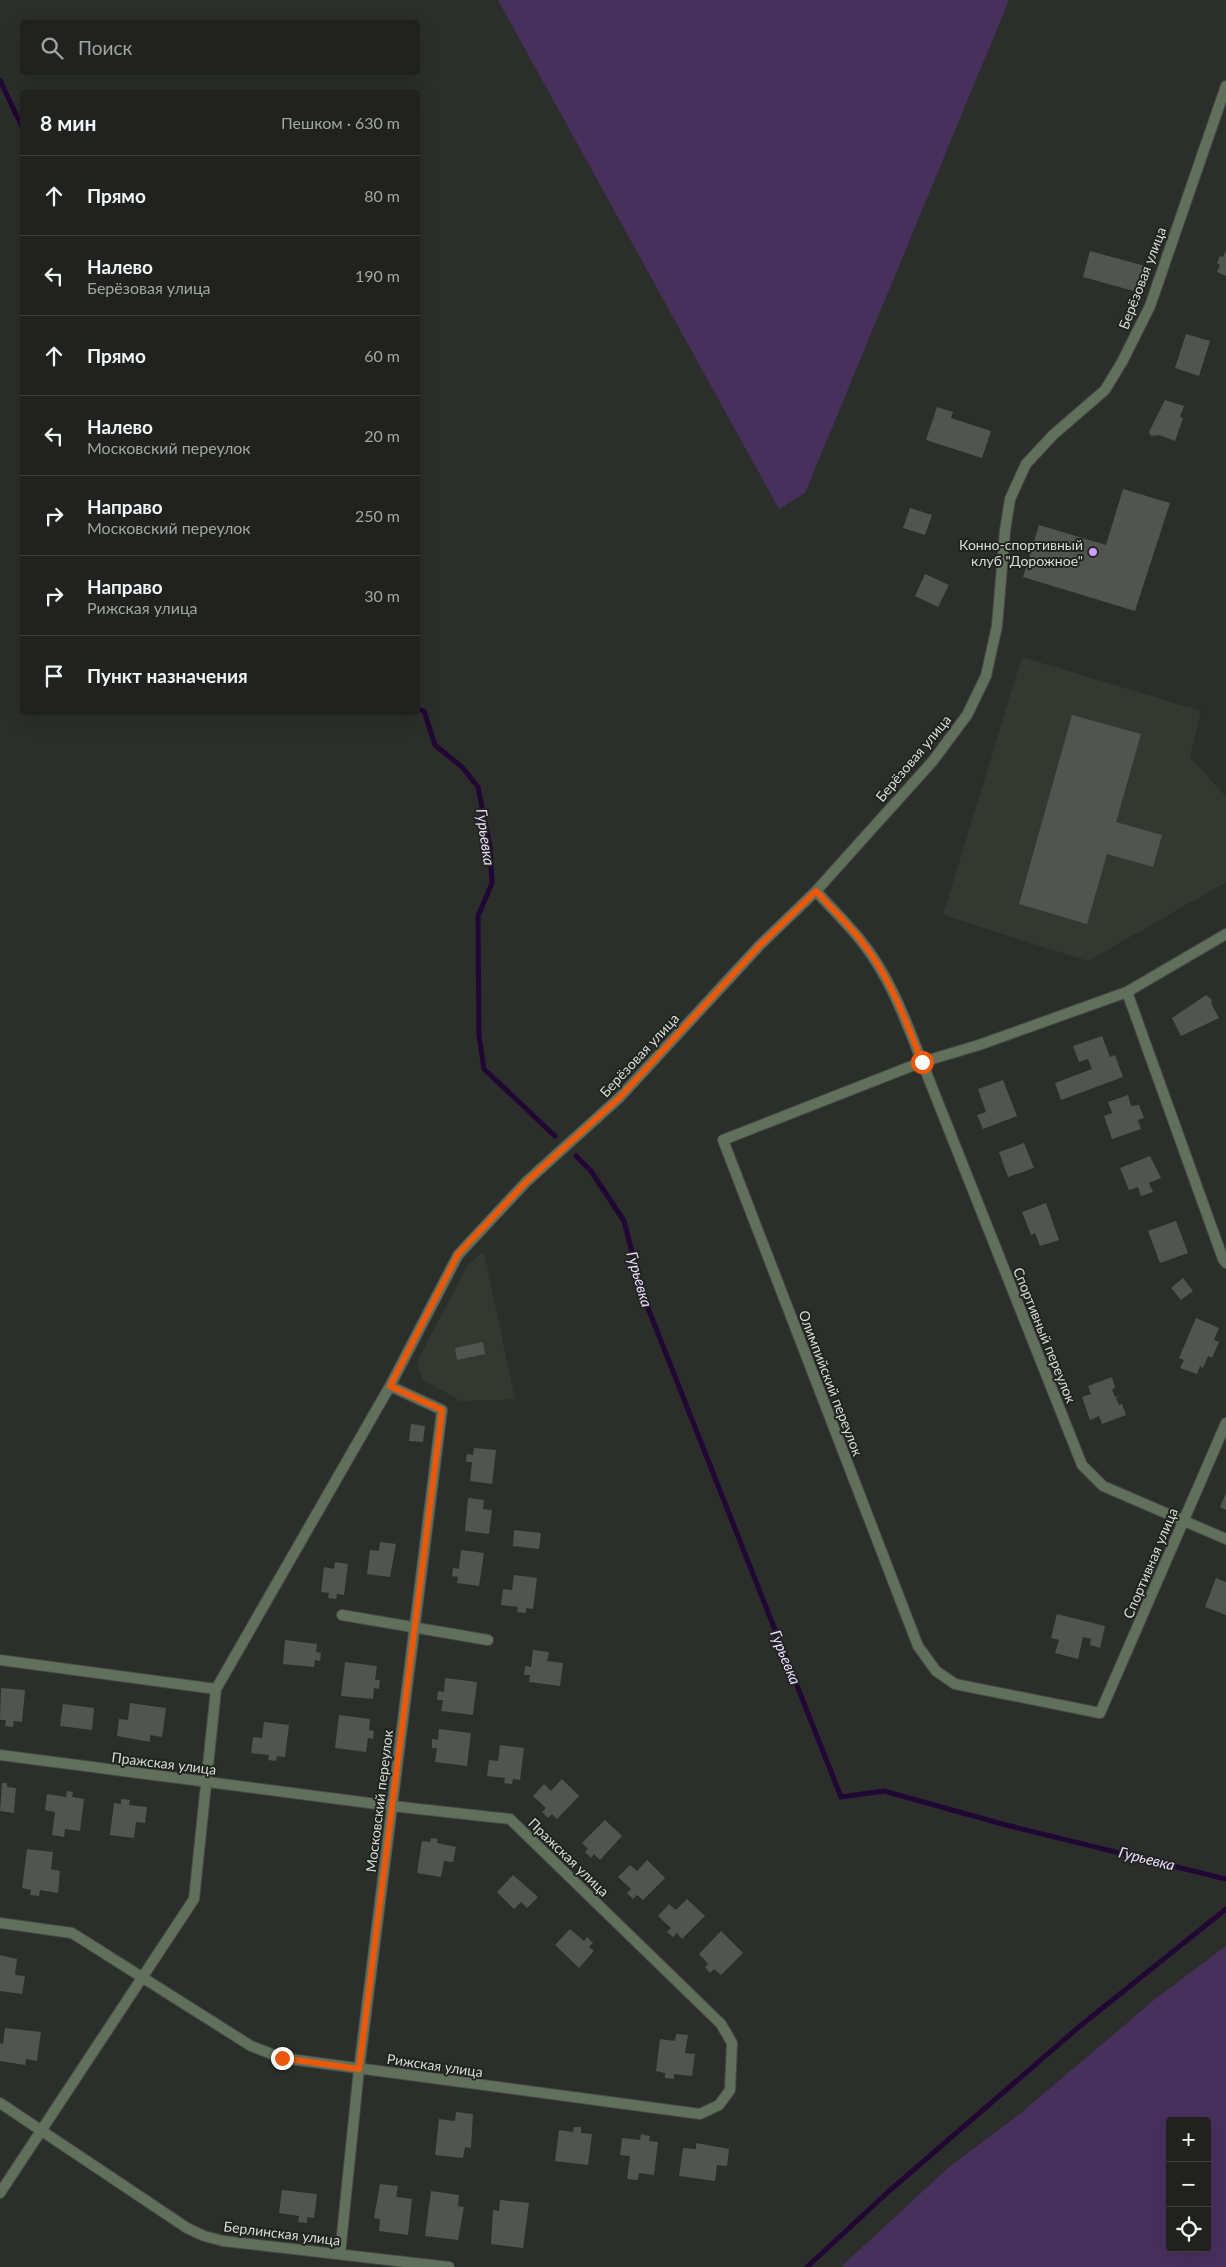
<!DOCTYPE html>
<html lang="ru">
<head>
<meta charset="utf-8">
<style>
	body { margin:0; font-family:Lato,sans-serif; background:#2d2f2d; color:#f1f3f6 }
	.controls { position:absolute; right:15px; bottom:15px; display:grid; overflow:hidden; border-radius:5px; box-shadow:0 5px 20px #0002 }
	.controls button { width:45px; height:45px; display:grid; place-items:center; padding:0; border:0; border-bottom:1px solid #3e3f3e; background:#212220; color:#f1f3f6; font:25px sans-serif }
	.stop { position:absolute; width:15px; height:15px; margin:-11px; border:4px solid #ea580c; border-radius:50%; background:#fff }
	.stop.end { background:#ea580c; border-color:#fff; box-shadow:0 1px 5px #0008 }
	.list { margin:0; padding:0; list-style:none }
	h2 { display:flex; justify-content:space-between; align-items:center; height:65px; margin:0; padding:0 20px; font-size:21px }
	h2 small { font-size:16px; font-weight:400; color:#a2a4a5 }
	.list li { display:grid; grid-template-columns:32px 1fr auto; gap:15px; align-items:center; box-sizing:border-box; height:80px; padding:0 20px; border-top:1px solid #3e3f3e }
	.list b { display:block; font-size:19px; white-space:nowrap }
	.list p { margin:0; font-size:16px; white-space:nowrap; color:#a2a4a5 }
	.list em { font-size:16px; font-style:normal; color:#a2a4a5 }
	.icon { flex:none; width:28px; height:28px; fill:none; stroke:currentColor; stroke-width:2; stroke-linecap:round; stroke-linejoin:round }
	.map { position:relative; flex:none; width:1226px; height:2267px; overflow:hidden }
	.search { position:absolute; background:#212220; box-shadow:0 5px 20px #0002; left:20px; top:20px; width:400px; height:55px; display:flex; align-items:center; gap:12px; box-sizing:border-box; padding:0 18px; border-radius:5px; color:#a2a4a5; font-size:19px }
	.panel { position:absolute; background:#212220; box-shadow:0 5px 20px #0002; left:20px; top:90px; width:400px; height:625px; border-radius:5px }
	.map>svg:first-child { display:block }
	.built { fill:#333931 }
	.green { fill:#48305d; fill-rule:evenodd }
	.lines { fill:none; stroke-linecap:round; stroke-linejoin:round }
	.stream { stroke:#210733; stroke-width:5 }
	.building { fill:#525452 }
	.service-casing { stroke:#484a47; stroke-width:12 }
	.minor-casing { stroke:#484a47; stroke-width:12 }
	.service { stroke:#60705b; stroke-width:10 }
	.minor { stroke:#60705b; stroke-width:10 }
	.route { stroke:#ea580c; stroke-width:6 }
	.poi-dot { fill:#d09dff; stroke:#222422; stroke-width:2 }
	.labels { text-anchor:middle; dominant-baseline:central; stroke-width:4; stroke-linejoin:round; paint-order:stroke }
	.street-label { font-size:14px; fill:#dadbd9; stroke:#222422 }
	.poi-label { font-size:14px; fill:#dadbd9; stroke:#222422; text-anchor:end }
	.water-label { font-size:15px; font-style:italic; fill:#ecddfd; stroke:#222422 }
</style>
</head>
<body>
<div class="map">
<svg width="1226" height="2267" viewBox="0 0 1226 2267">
	<rect width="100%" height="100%" fill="#2c2e2b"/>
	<path class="built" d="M1022,657L1201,711L1190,757L1226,797V882L1088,961L943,915Z
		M484,1253L515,1399L460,1401L422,1379L417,1362L467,1266L480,1254Z"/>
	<path class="green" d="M498,0H1009L805,493L779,509Z
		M1226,1946V2267H841L949,2167L1021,2113L1154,2000ZM1170,2121H1207V2248H1170Z"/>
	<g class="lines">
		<path class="stream" d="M0,80L22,127
			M418,709L424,711L435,745L462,767L478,787L490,847L492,883L478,916L479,1036L484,1069L555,1136
			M576,1156L591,1171L624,1221L644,1298L841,1797L884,1791L1006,1825L1226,1879
			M807,2267L888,2192L1080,2026L1226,1909"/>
	</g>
	<path class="building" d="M1226,250V276L1217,272L1220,265L1217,263L1220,256L1223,257Z
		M1090,251L1145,266L1137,292L1083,277Z
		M1186,334L1210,341L1199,376L1175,368Z
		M1165,400L1184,406L1180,417L1183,418L1175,441L1159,435L1151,436L1149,432Z
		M937,407L953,412L951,418L991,431L982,458L926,440Z
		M1123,489L1170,503L1135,611L1023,577L1039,525L1106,545Z
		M910,508L932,515L925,535L903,528Z
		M925,574L949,585L938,607L915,596Z
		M1072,715L1141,734L1116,822L1162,835L1153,867L1107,854L1087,924L1019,904Z
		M1206,995L1212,1000L1211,1003L1219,1018L1181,1036L1172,1018Z
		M1102,1036L1110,1057L1115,1055L1123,1077L1061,1100L1055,1083L1092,1069L1088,1059L1079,1062L1073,1046Z
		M1003,1080L1017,1116L983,1129L977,1115L986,1112L978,1089Z
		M1128,1095L1131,1106L1139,1105L1144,1118L1138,1120L1141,1129L1112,1139L1104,1116L1112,1113L1108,1102Z
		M1024,1143L1034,1168L1008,1177L999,1152Z
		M1150,1156L1161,1178L1149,1183L1153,1192L1141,1196L1138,1187L1129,1190L1120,1168Z
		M1046,1203L1059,1240L1040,1246L1035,1233L1031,1235L1022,1212Z
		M1176,1221L1188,1253L1160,1263L1148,1231Z
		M1183,1278L1193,1291L1181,1300L1171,1288Z
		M1196,1318L1219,1328L1214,1340L1219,1342L1212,1358L1208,1356L1203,1368L1200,1366L1197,1374L1180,1368L1184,1360L1179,1358Z
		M483,1342L485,1354L457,1360L455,1348Z
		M1112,1377L1115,1388L1112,1389L1115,1397L1120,1395L1116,1398L1119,1405L1122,1404L1126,1415L1102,1424L1099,1416L1090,1420L1082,1397L1091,1394L1088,1386Z
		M411,1424L425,1426L423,1442L409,1441Z
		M474,1448L496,1450L492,1484L470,1481L472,1462H466L467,1454L473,1455Z
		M1226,1493V1510L1220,1507Z
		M468,1498L484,1500L483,1509L492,1510L489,1534L465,1531Z
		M514,1530L541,1533L539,1549L513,1546Z
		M380,1542L396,1544L390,1577L367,1574L370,1550L379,1551Z
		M461,1550L484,1553L479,1586L457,1583L458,1577L452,1576L453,1568L459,1569Z
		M335,1562L348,1564L344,1595L337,1594L336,1599L328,1598L329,1593L321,1592L324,1567L334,1569Z
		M514,1575L537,1578L533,1609L526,1608V1613L517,1612L518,1607L501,1605L503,1589L512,1590Z
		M1216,1578L1226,1582V1615L1205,1607Z
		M1057,1614L1105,1626L1100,1648L1090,1645L1091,1639L1083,1637L1078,1659L1055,1653L1059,1640L1051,1638Z
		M285,1640L317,1644L316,1652L321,1653L320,1661L315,1660L314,1667L283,1664Z
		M533,1650L549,1652L547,1661L563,1663L560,1686L529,1682L530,1675H524L525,1666L531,1667Z
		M345,1662L377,1666L375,1680H380L379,1689L374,1688L373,1699L341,1696Z
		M445,1678L477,1682L473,1715L441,1711L443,1700H437L438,1691L444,1692Z
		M1,1688L25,1690L22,1722L14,1721L13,1727L5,1726L6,1720H0Z
		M130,1703L166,1708L162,1737L150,1735V1742L117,1736L119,1719L128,1720Z
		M63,1704L94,1708L92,1730L60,1726Z
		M339,1715L370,1719L369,1730L374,1731L373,1739L368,1738L366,1752L335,1748Z
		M264,1722L289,1725L285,1757L277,1756L276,1761L268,1760L269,1755L251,1753L253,1737L262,1738Z
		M439,1729L471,1733L467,1766L435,1762L437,1748H432V1739L438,1740Z
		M500,1745L524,1748L520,1780L513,1779L512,1784L504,1783L505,1778L487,1776L489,1760L498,1761Z
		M562,1779L579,1796L557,1819L552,1814L548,1818L542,1812L546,1808L533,1796L544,1784L551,1791Z
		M2,1783H7V1787L16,1788L14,1813L0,1811Z
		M67,1791L73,1792L72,1797L84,1799L80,1831L65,1829L64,1837L52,1835L55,1812L45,1810L47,1794L66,1797Z
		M121,1799L130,1800L129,1805L147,1807L145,1823L136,1822L134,1838L110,1835L114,1803L121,1804Z
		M605,1820L622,1836L600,1860L594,1854L591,1858L585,1852L588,1849L582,1843Z
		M431,1838L438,1839L437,1843L456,1847L453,1862L444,1861L441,1877L417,1873L422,1841L430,1842Z
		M27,1849L53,1852L51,1869L60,1871L58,1893L40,1890L39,1896L30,1895L31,1890L22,1888Z
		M647,1860L665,1878L643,1900L637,1895L633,1899L627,1893L631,1889L618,1877L630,1865L637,1871Z
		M513,1875L538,1897L527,1908L521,1902L514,1909L497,1892Z
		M687,1899L705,1916L682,1939L677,1933L673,1937L667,1932L671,1928L658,1916L669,1904L676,1910Z
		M570,1929L584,1941L587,1937L593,1943L589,1947L594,1951L579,1968L555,1945Z
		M721,1931L743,1953L721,1975L714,1969L710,1973L705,1967L708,1964L699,1954Z
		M0,1955L17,1959L15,1975L25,1976L22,1994L0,1991Z
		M5,2028L41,2032L37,2061L26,2059L25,2065L0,2061V2043L3,2044Z
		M676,2034L688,2035L685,2053L695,2054L692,2076L674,2074V2079L665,2078V2073L656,2071L660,2039L675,2041Z
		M456,2112L473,2114L471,2148L465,2147L463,2158L435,2155L439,2119L455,2121Z
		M574,2127H581V2133L592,2134L588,2165L555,2161L559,2130L573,2132Z
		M641,2134L650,2136L649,2141L658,2142L654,2175L639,2173L638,2180L627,2179L630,2156L620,2155L622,2138L640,2140Z
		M696,2143L729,2149L727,2166L717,2165L715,2181L679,2176L683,2148L696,2149Z
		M380,2184L398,2186L396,2197L412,2199L408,2235L379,2231L380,2219L374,2218Z
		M282,2190L317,2194L314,2218L307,2217V2223L298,2222L299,2216L279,2213Z
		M431,2191L459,2195L458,2206L464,2207L458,2240L425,2236Z
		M500,2200L529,2203L523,2248L491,2244L493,2210L499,2211Z"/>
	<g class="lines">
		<g class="service-casing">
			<path id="service" d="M342,1615L488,1640"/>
		</g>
		<g class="minor-casing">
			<path id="minor" d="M816,891C831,908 848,924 862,942C890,977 906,1021 922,1062L979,1045L1127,992L1226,934
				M1127,992L1223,1259L1226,1263
				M1226,1423L1100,1713L955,1684L936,1671L918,1646L723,1140L922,1062L1082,1465L1103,1486L1226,1539
				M0,1660L216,1689
				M0,1755L392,1806L510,1819L721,2024L732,2043L730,2090L719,2105L700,2114L282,2058L251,2046L72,1933L0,1923
				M0,2103L187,2228L204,2236L223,2241L449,2267
				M0,2193L194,1899L216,1689L390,1386L458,1255L526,1182L619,1098L760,945L816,891L932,762L967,715L986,676L997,626L1005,531L1010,499L1026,464L1053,435L1105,390L1122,362L1150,306L1226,86
				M340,2254L359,2069L442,1410L390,1386"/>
		</g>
		<use href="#service" class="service"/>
		<use href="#minor" class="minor"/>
	</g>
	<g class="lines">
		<path class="route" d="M282,2058L359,2069L442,1410L390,1386L458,1254L526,1182L619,1098L760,945L816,891C831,908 848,924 862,942C890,977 906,1021 922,1062"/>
	</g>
	<circle class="poi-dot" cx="1093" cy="552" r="5"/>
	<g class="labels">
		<g class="street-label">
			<text transform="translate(1142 278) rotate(-69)">Берёзовая улица</text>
			<text transform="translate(913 758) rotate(-50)">Берёзовая улица</text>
			<text transform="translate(639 1055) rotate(-47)">Берёзовая улица</text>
			<text transform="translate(1045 1335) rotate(68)">Спортивный переулок</text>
			<text transform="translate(831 1383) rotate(69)">Олимпийский переулок</text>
			<text transform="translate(1150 1563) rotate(-67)">Спортивная улица</text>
			<text transform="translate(164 1763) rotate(7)">Пражская улица</text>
			<text transform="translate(379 1801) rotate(-83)">Московский переулок</text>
			<text transform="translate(569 1857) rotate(44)">Пражская улица</text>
			<text transform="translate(435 2065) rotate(8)">Рижская улица</text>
			<text transform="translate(282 2233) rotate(7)">Берлинская улица</text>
		</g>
		<g class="poi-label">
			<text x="1083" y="544">Конно-спортивный<tspan x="1083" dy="16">клуб "Дорожное"</tspan></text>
		</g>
		<g class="water-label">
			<text transform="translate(486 837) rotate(82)">Гурьевка</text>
			<text transform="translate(640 1279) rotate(74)">Гурьевка</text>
			<text transform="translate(786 1657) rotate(68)">Гурьевка</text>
			<text transform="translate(1147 1858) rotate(14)">Гурьевка</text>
		</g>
	</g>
</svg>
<div class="controls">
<button>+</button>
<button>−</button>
<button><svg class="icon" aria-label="locate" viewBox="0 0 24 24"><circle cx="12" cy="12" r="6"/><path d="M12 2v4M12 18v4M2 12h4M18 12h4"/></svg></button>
</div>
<div class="stop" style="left:922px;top:1062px"></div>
<div class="stop end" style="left:282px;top:2058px"></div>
<div class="search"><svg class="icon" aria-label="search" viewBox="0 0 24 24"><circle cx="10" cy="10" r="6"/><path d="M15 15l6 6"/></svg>Поиск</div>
<section class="panel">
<h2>8 мин<small>Пешком · 630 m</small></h2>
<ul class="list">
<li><svg class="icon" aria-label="ahead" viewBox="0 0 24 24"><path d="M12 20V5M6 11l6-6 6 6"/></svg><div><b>Прямо</b></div><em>80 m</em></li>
<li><svg class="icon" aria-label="left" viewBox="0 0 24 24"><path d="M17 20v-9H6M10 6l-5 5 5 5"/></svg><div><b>Налево</b><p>Берёзовая улица</p></div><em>190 m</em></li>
<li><svg class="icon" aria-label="ahead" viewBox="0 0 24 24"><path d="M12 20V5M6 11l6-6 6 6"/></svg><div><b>Прямо</b></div><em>60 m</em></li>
<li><svg class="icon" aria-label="left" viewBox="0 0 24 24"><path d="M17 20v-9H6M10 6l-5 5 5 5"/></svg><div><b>Налево</b><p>Московский переулок</p></div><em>20 m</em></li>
<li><svg class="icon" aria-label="right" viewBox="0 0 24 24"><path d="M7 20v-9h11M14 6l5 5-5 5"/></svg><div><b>Направо</b><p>Московский переулок</p></div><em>250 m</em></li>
<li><svg class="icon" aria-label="right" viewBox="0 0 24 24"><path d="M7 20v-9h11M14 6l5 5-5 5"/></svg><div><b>Направо</b><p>Рижская улица</p></div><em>30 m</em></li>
<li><svg class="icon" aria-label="arrive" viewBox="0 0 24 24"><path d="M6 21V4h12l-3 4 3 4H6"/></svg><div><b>Пункт назначения</b></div></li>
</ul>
</section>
</div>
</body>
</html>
